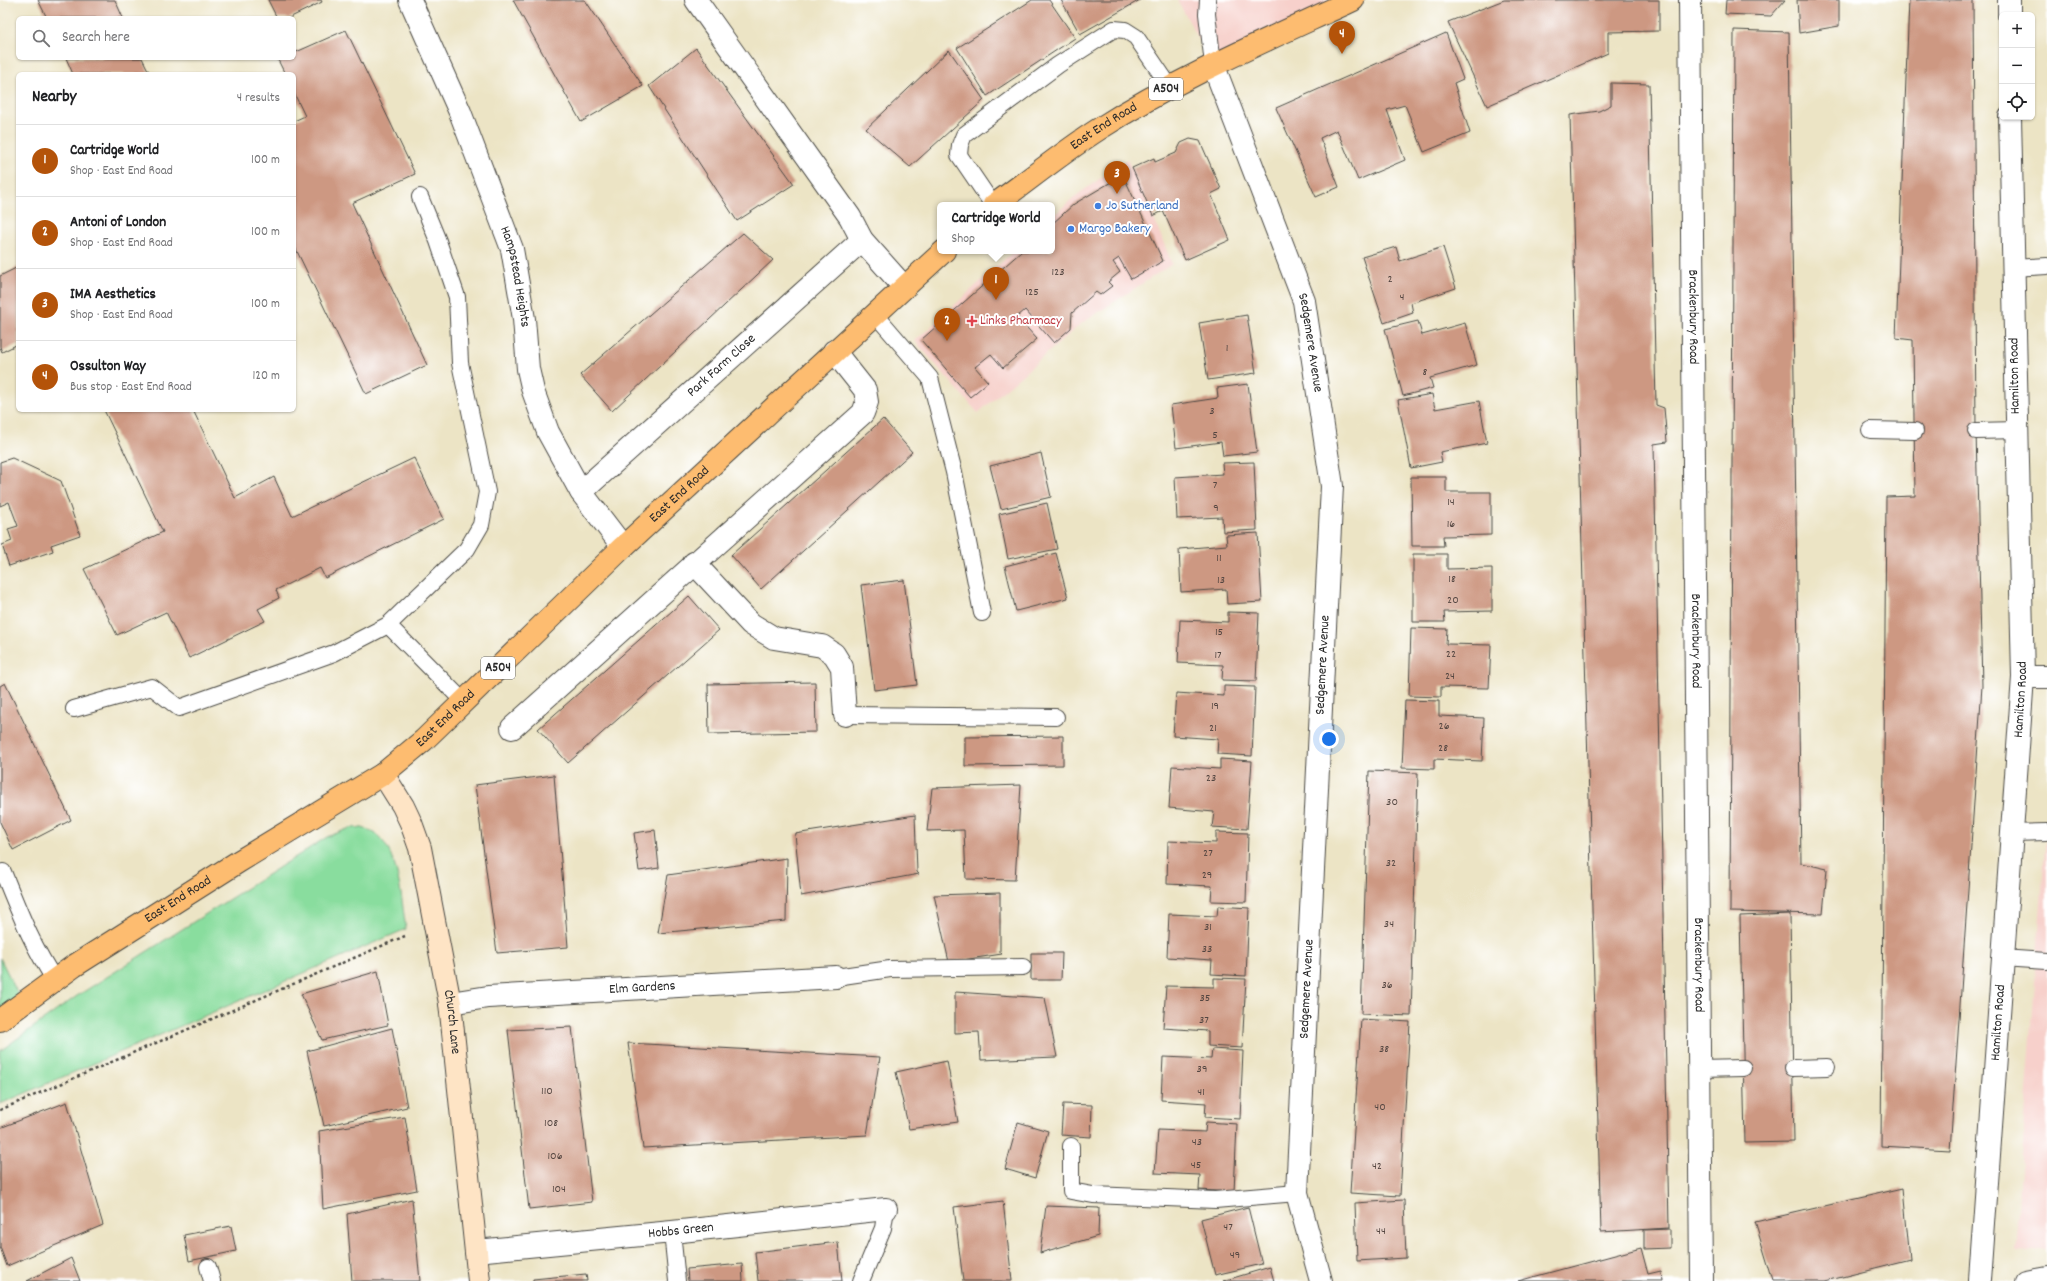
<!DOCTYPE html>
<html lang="en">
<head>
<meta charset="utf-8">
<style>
	body { margin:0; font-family:Dekko,sans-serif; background:#f6f6f6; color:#202124 }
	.controls { position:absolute; right:12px; top:12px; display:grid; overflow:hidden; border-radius:6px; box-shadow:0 1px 3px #0004 }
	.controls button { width:36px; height:36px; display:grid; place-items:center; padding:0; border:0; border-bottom:1px solid #e0e0e0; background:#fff; color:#202124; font:20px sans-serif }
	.you { position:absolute; left:1329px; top:739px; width:14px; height:14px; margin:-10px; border:3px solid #fff; border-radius:50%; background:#1a73e8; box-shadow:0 0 0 6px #1a73e833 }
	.badge { display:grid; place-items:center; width:26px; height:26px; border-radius:50%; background:#b45309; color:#fff; font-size:13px; font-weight:700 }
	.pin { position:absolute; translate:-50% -33px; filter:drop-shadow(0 1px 2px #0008) }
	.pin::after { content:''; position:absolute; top:21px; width:14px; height:12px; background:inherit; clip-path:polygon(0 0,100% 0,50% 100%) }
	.popup { position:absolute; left:937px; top:202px; width:118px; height:52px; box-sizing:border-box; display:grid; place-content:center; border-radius:6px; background:#fff; filter:drop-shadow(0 1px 3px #0005); font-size:13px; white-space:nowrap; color:#757577 }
	.popup b { font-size:15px; color:#202124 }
	.popup::after { content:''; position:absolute; left:50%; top:100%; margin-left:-8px; border:8px solid transparent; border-top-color:#fff }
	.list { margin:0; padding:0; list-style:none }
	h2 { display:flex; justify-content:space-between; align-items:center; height:52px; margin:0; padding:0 16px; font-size:17px }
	h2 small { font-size:13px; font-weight:400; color:#757577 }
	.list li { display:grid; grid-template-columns:26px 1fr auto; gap:12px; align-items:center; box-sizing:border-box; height:72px; padding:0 16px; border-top:1px solid #e0e0e0 }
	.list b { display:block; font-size:15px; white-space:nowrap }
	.list p { margin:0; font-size:13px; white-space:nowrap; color:#757577 }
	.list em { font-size:13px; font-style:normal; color:#757577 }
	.icon { flex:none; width:22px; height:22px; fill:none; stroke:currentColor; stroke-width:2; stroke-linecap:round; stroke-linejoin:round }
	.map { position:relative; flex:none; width:2047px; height:1281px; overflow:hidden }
	.search { position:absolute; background:#fff; box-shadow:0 1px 3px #0004; left:16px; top:16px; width:280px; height:44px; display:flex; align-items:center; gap:10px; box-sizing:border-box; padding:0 14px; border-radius:6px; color:#757577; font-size:15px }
	.panel { position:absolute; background:#fff; box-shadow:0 1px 3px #0004; left:16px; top:72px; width:280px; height:340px; border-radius:6px }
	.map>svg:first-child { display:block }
	.built { fill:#f7d0cb }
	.green { fill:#89dd9e; stroke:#5a8464 }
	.building { fill:#cd9882 }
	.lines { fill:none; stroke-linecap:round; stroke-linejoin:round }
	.lane-casing { stroke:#484742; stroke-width:18 }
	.street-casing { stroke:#484742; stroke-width:24 }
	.secondary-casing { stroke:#484742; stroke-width:24 }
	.primary-casing { stroke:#484742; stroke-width:24 }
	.path { stroke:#484742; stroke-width:2.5; stroke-dasharray:3 3; stroke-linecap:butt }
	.lane { stroke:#fff; stroke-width:16 }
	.street { stroke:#fff; stroke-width:22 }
	.secondary { stroke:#fee4c5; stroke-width:22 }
	.primary { stroke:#fdbc6f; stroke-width:22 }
	.shop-dot { fill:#3f7fe0; stroke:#fff; stroke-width:1.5 }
	.health-dot { fill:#e0444e; stroke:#fff; stroke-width:1.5 }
	.labels { text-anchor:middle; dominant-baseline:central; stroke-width:4; stroke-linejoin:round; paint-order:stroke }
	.number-label { font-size:12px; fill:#544641 }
	.shield { fill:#fff; stroke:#6b6b6b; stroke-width:1 }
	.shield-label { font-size:13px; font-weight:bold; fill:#2b2b2b }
	.street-label { font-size:14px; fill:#2b2b2b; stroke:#fff }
	.shop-label { font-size:14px; fill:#366cbe; stroke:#fff; text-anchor:start }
	.health-label { font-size:14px; fill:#be3a42; stroke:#fff; text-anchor:start }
</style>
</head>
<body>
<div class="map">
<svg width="2047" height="1281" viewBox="0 0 2047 1281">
	<rect width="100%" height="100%" fill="#fff"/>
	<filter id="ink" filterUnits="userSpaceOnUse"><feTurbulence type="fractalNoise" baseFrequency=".025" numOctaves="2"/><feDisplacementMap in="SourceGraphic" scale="8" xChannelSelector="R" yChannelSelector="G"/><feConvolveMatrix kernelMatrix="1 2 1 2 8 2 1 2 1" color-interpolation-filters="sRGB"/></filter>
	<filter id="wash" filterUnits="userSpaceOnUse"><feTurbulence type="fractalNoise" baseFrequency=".012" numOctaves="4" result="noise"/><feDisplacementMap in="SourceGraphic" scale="16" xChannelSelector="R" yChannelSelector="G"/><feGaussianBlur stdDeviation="0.9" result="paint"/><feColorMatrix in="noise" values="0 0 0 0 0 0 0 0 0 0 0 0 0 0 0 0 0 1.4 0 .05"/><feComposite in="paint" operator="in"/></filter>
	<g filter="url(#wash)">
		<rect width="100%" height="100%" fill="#ece4c5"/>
		<path class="built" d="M1177,0H1363L1213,64Z
			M1127,159L1153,216L1172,264L1082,323L978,413L915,341L1014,251H1052V217L1073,198Z
			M2047,821V1249L2015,1252Z"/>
		<path class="green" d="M350,828C354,828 359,827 362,828C399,834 401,900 406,929L0,1104V1051L77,996L327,837Z
			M0,958L23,1004L0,1020Z"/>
		<g id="blocks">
			<path class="building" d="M38,0H115L123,18H47Z
				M268,0H321L322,2L289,18H277Z
				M513,0H585L643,86L581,122Z
				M1032,0H1049L1075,38L987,96L957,48Z
				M1061,0H1140L1080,34Z
				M1504,0H1659V31L1608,32V53L1487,106L1448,22Z
				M1726,0H1785L1771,16L1725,14Z
				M1797,0H1839V26L1799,33Z
				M1909,0H1973L1976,431L1982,686L1950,1150L1881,1146L1886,497L1915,496L1913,340L1896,338Z
				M346,30L415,174L352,203L427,365L366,394L294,245V121L305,116L294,93V74H285L278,60L283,58H294V53Z
				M1734,30L1789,32L1801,863L1827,869L1823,914L1730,912Z
				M1446,33L1463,79L1454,83L1470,133L1424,152L1405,105L1387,110L1405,160L1358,180L1337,130L1320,138L1339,187L1316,197L1276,108Z
				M696,48L794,184L737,221L649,86Z
				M949,50L984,100L910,167L866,129Z
				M66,58H142L150,74H73Z
				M1611,83L1649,84L1656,405L1664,408L1667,442L1654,444L1669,1228L1601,1232L1570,115L1599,111L1611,105Z
				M1190,139L1200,141L1221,189L1211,194L1230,240L1185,260L1163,211L1153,216L1132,168L1154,158L1155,162L1176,153L1181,143Z
				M1123,175L1163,261L1131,279L1119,258L1113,262L1120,272L1108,282L1112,286L1100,295L1096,292L1072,313L1071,328L1054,343L1025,310L1017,317L1037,339L1003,368L991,354L975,367L988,382L970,397L921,340L1022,251H1052V224L1074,204Z
				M743,233L773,260L612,411L580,375Z
				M1396,247L1400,261L1443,247L1456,288L1411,303L1413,313L1384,323L1362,257Z
				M18,267V344L2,352L0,347V276Z
				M1247,315L1256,373L1208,380L1199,323Z
				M1418,321L1422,335L1465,323L1477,365L1430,378L1433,388L1403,396L1385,329Z
				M1248,384L1257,452L1223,456L1221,442L1176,448L1171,405L1218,398L1217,388Z
				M1432,394L1435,409L1479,401L1487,443L1440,452L1442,462L1411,468L1398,400Z
				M104,410H193L235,498L274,477L292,516L414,458L444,519L325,578L320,568L276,590L279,598L258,609L265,621L189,658L166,612L117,635L84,569L163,532Z
				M883,419L912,452L761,589L731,555Z
				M1041,453L1051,497L1001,509L990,466Z
				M12,458L61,481L80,535L51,545L53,551L9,566L2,545L12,541L8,529L18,526L9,502L0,506V462Z
				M1254,462L1257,530L1223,532L1222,517L1177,519L1175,477L1223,474L1222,463Z
				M1411,477H1446V492H1491V535L1443,536L1444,546H1412Z
				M1047,503L1057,549L1008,559L999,514Z
				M1258,533L1262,602L1227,604L1226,589L1181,592L1179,549L1227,545L1226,535Z
				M1056,553L1068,598L1016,611L1005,566Z
				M1413,554H1447V569L1492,568V611L1444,612L1445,622H1413Z
				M904,580L917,685L874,690L861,585Z
				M689,596L719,630L568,763L538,729Z
				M1228,612L1259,613L1256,681L1222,680L1223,665L1178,663L1180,620L1228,622Z
				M1411,628L1447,629L1446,644L1491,645L1489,688L1441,687V697L1409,696Z
				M815,682L816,732L709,734L708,684Z
				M5,683L71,820L13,850L0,822V686Z
				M1224,686L1255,687L1252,756L1217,754L1218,739L1173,736L1176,693L1224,696Z
				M1405,700L1439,701V716L1484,718L1482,761L1434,759V769L1402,768Z
				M1063,736V765L965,766V737Z
				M1220,759L1252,761L1247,829L1212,827L1214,812L1169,808L1172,766L1220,769Z
				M1369,771L1418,773L1411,1016L1361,1014Z
				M554,775L568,947L497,953L475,785Z
				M1021,785L1015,880L966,879L964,830L927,831L932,788Z
				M915,815L917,872L919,874L801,896L795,834Z
				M655,830L659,868L639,871L634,833Z
				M1216,832L1248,833L1246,902L1211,901L1212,886L1167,884L1168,841L1216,843Z
				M787,858L786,921L658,933L668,875Z
				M1000,893V952L1002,954L949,962L934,895Z
				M1218,906L1249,908L1246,976L1211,974L1212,960L1167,957L1169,914L1217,916Z
				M1790,914L1794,1142L1745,1143L1740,916Z
				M1031,953H1062L1061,980H1031Z
				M378,971L388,1025L322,1040L301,994Z
				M1214,978L1246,979L1242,1048L1208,1046V1031L1163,1028L1166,986L1214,987Z
				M955,992L1045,998L1057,1057L981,1060L979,1032L955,1033Z
				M1361,1019L1410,1022L1400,1196L1350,1193Z
				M572,1027L592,1202L529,1209L508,1030Z
				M392,1028L407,1107L324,1126L307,1051Z
				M628,1043L880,1057L867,1135L643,1148Z
				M1212,1049L1243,1051L1240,1119L1205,1117L1206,1103L1161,1100L1163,1057L1211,1059Z
				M947,1061L958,1122L909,1129L896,1072Z
				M67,1102L103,1225L7,1266L0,1247V1128Z
				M1063,1104L1092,1105L1091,1137L1061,1135Z
				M405,1117L417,1190L323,1209L319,1131Z
				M1018,1122L1048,1131L1035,1178L1005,1169Z
				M1206,1122L1237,1124L1234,1192L1199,1190L1200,1175L1155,1173L1158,1130L1205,1132Z
				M1903,1188L1910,1260L1826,1281H1773L1755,1222Z
				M412,1199L420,1281H352L347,1214Z
				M1404,1200L1406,1258L1357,1261L1355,1203Z
				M1003,1201L1012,1281H963L954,1207Z
				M1046,1206L1099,1208L1098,1236L1040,1253Z
				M1248,1207L1262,1264L1215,1275L1201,1219Z
				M231,1226L236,1251L189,1261L184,1235Z
				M1670,1229V1248L1644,1249V1230Z
				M838,1242L842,1281H758L755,1252Z
				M1641,1248L1648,1274L1661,1271L1662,1281H1518Z
				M71,1258L80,1281H27Z
				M742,1264L743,1281H688L687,1269Z
				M1270,1267L1274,1281H1223Z
				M586,1274L587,1281H533V1279Z"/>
		</g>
	</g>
	<g filter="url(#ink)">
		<use href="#blocks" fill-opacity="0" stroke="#484742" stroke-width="1"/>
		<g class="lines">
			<g class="lane-casing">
				<path id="lane" d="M1208,0L1207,14L1213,64
					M420,197L438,241L457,297L460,363L487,492L481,525L467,549L388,625L463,701
					M993,205L959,155L960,145L964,135L1058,65L1114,29L1125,30L1136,37L1170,87
					M2012,268L2047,266
					M875,314L930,378L954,472L982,613
					M1870,430L1915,431
					M1976,431L2017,430
					M74,709L152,687L179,708L334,653L388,625
					M845,715L1056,717
					M2011,833L2047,832
					M3,872C19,911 32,946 55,980
					M2002,958L2047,961
					M836,977L890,969L1023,967
					M1793,1068L1827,1067
					M1699,1069L1743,1068
					M1071,1146V1191L1093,1195L1215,1200L1297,1193
					M672,1232L677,1281
					M208,1267L212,1281
					M861,1281L883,1228L886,1209"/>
			</g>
			<g class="street-casing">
				<g id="street">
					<path id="s1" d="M410,0L460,112L512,249L524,319L528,369L533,391L548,432L581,492L623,547"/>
					<path d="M696,0L850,217L862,240L904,287"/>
					<path id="s2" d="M1690,0L1701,1281"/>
					<path d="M2009,0V15"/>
					<path id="s3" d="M1213,64L1304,301L1332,486L1297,1193L1321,1281"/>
					<path id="s4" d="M581,492L862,240"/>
					<path d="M694,563L751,624L774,638L822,646L834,654L842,667L845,715"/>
					<path d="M2023,677H2047"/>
					<path d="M512,728L863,413L867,402L865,390L834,351"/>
					<path id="s5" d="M450,1003L488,997L836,977"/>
					<path id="s6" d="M476,1251L672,1232L886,1209"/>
					<path id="s7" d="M1980,1281L2023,677L2010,117"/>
					<path d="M2026,1281L2047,1277"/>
				</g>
			</g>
			<g class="secondary-casing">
				<g id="secondary">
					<path id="s8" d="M383,774L403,806L411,823L420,848L450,1003L479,1281"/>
				</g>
			</g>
			<g class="primary-casing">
				<g id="primary">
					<path id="s9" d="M994,205C1029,180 1063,152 1099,129C1180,77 1267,40 1353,0"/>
					<path id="s10" d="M0,1020L74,966L238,862L383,774L424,740L623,547L944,251"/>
				</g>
			</g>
			<path class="path" d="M0,1110L405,936"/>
			<use href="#lane" class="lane"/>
			<use href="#street" class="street"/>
			<use href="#secondary" class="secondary"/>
			<use href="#primary" class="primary"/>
		</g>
	</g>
	<g class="shop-dot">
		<circle cx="1098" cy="206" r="4"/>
		<circle cx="1071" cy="229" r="4"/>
	</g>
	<path class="health-dot" d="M970 315h4v4h4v4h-4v4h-4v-4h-4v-4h4z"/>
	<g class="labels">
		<g class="number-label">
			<text x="1058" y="272">123</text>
			<text x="1390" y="279">2</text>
			<text x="1032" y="292">125</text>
			<text x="1402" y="297">4</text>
			<text x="1227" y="348">1</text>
			<text x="1425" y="372">8</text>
			<text x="1212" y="411">3</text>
			<text x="1215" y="435">5</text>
			<text x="1215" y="485">7</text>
			<text x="1451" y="502">14</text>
			<text x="1216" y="508">9</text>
			<text x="1451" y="524">16</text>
			<text x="1219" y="558">11</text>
			<text x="1452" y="579">18</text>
			<text x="1221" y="580">13</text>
			<text x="1453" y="600">20</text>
			<text x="1219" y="632">15</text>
			<text x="1451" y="654">22</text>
			<text x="1218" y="655">17</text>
			<text x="1450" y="676">24</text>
			<text x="1215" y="706">19</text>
			<text x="1444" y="726">26</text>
			<text x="1213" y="728">21</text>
			<text x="1443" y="748">28</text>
			<text x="1211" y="778">23</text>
			<text x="1392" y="802">30</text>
			<text x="1208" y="853">27</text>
			<text x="1391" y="863">32</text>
			<text x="1207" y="875">29</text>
			<text x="1389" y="924">34</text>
			<text x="1208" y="927">31</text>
			<text x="1207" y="949">33</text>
			<text x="1387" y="985">36</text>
			<text x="1205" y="998">35</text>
			<text x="1204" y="1020">37</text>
			<text x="1384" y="1049">38</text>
			<text x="1202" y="1069">39</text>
			<text x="547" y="1091">110</text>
			<text x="1201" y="1092">41</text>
			<text x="1380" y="1107">40</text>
			<text x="551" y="1123">108</text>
			<text x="1197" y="1142">43</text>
			<text x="555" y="1156">106</text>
			<text x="1196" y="1165">45</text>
			<text x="1377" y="1166">42</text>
			<text x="559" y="1189">104</text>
			<text x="1228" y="1227">47</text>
			<text x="1381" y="1231">44</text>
			<text x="1235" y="1255">49</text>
		</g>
		<g class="shield">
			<rect x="1149" y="78" width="34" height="22" rx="3"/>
			<rect x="481" y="657" width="34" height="22" rx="3"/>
		</g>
		<g class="shield-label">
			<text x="1166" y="89">A504</text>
			<text x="498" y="668">A504</text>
		</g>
		<g class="street-label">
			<text stroke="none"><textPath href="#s9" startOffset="135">East End Road</textPath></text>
			<text stroke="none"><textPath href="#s1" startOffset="297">Hampstead Heights</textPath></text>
			<text stroke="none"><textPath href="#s2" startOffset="317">Brackenbury Road</textPath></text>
			<text stroke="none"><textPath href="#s3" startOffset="296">Sedgemere Avenue</textPath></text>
			<text stroke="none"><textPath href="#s4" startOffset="189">Park Farm Close</textPath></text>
			<text transform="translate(2015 376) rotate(-91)">Hamilton Road</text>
			<text stroke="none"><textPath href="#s10" startOffset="863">East End Road</textPath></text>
			<text stroke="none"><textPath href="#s2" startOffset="641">Brackenbury Road</textPath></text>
			<text transform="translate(1323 665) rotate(-87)">Sedgemere Avenue</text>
			<text stroke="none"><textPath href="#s7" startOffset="583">Hamilton Road</textPath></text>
			<text stroke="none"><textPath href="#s10" startOffset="539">East End Road</textPath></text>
			<text stroke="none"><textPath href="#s10" startOffset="215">East End Road</textPath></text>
			<text stroke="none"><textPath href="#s2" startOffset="965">Brackenbury Road</textPath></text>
			<text stroke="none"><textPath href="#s5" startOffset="193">Elm Gardens</textPath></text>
			<text transform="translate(1307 989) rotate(-87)">Sedgemere Avenue</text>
			<text stroke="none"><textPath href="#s8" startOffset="260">Church Lane</textPath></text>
			<text stroke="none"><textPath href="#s7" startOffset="259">Hamilton Road</textPath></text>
			<text stroke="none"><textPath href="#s6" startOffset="206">Hobbs Green</textPath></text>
		</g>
		<g class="shop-label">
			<text x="1106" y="206">Jo Sutherland</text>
			<text x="1079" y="229">Margo Bakery</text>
		</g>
		<g class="health-label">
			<text x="980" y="321">Links Pharmacy</text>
		</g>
	</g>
</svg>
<div class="controls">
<button>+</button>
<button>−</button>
<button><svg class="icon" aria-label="locate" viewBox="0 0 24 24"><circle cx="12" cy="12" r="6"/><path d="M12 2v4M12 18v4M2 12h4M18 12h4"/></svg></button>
</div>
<div class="you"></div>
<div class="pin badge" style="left:996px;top:300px">1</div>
<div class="popup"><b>Cartridge World</b>Shop</div>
<div class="pin badge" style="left:947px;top:341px">2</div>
<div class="pin badge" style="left:1117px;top:194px">3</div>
<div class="pin badge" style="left:1342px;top:54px">4</div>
<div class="search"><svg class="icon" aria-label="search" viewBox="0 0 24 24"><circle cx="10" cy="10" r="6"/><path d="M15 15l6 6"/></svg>Search here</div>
<section class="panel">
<h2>Nearby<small>4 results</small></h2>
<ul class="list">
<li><span class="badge">1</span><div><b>Cartridge World</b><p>Shop · East End Road</p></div><em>100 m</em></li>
<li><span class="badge">2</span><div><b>Antoni of London</b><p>Shop · East End Road</p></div><em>100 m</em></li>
<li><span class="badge">3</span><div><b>IMA Aesthetics</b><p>Shop · East End Road</p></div><em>100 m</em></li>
<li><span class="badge">4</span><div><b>Ossulton Way</b><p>Bus stop · East End Road</p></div><em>120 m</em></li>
</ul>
</section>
</div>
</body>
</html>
